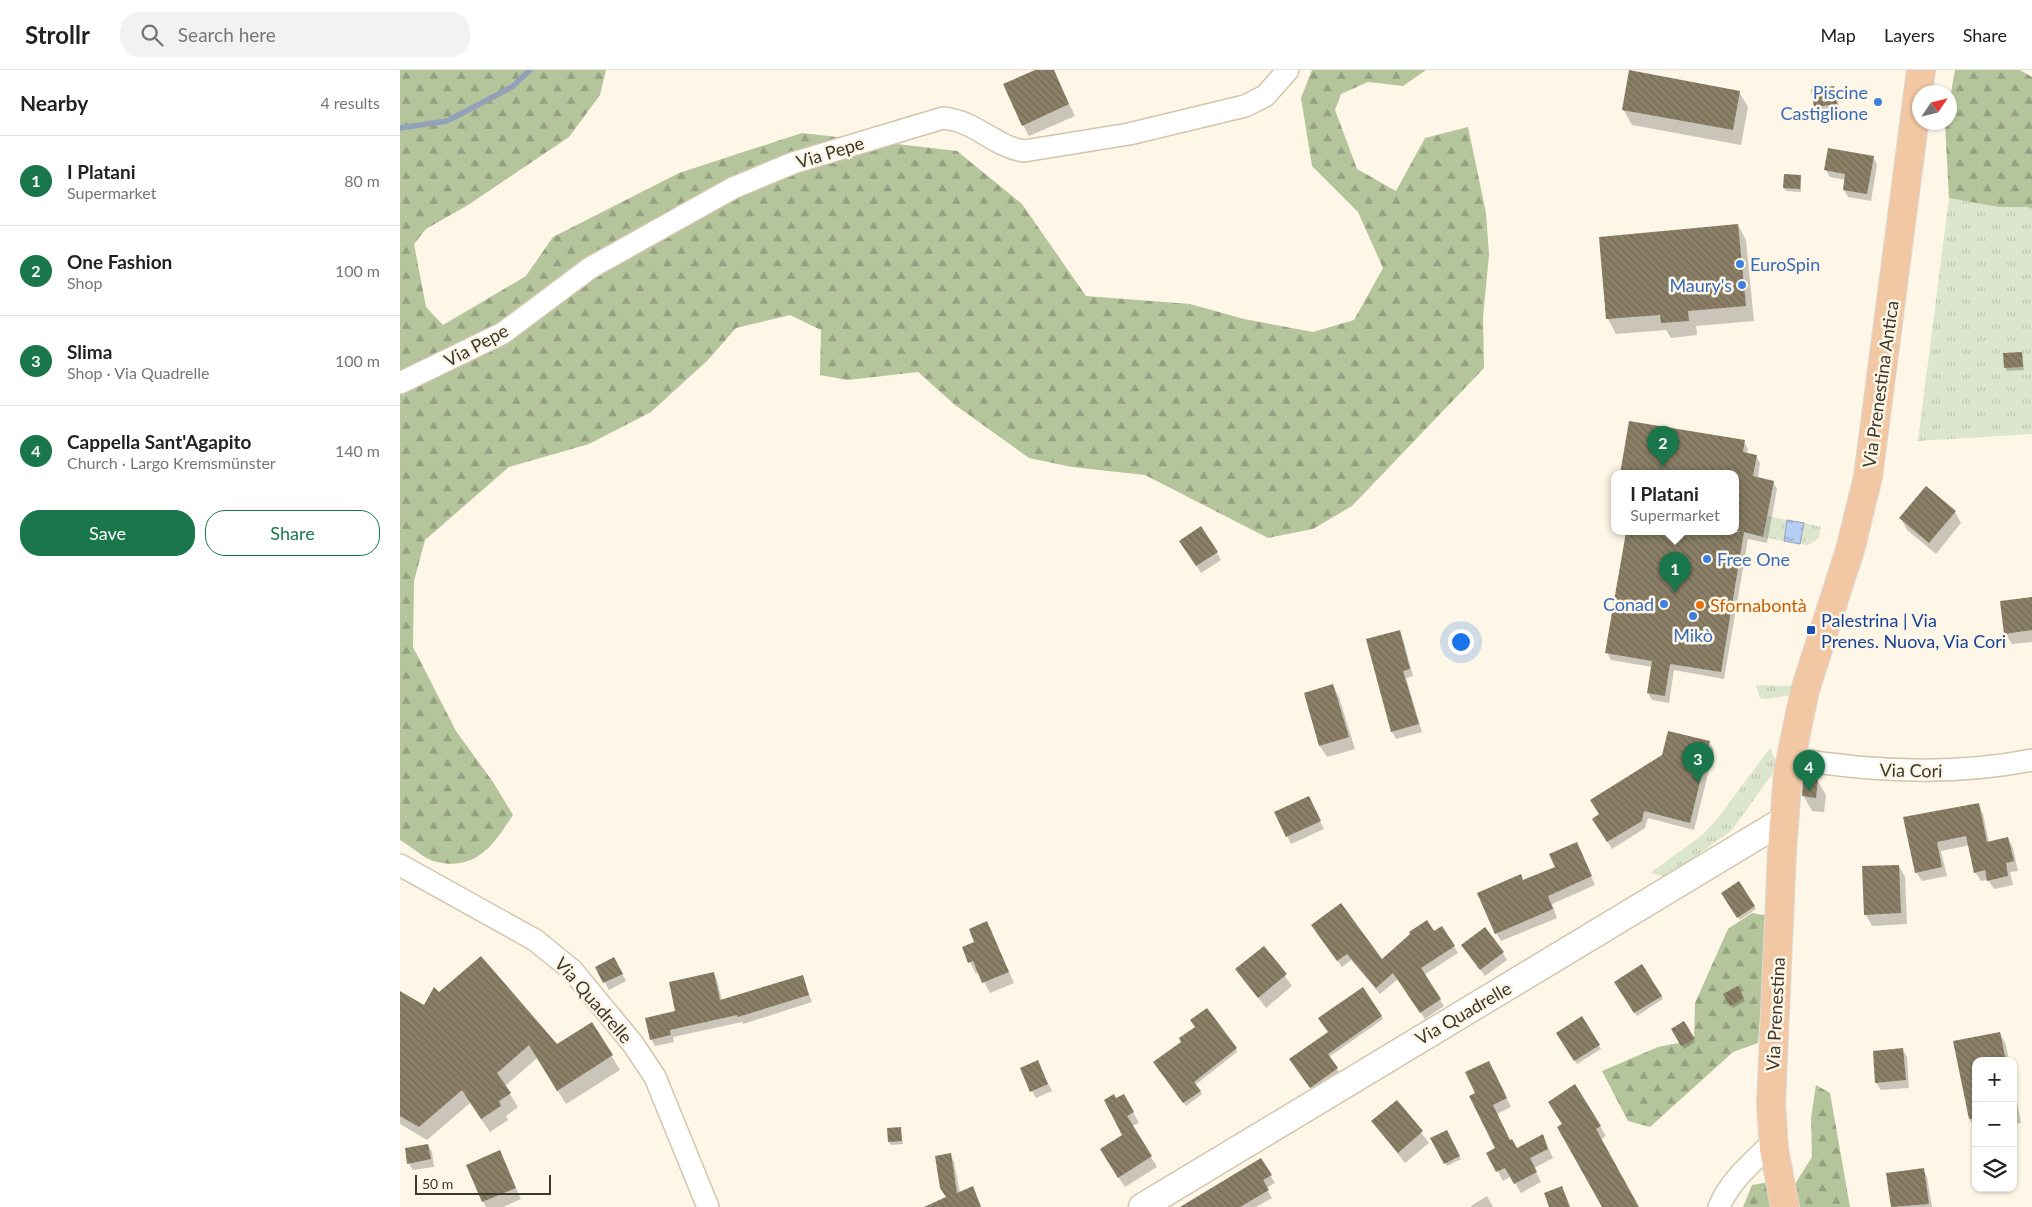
<!DOCTYPE html>
<html lang="en">
<head>
<meta charset="utf-8">
<style>
	body { margin:0; font-family:Lato,sans-serif; background:#f2f2f2; color:#222 }
	.controls { position:absolute; right:15px; bottom:15px; display:grid; overflow:hidden; border-radius:10px; box-shadow:0 1px 4px #0004 }
	.controls button { width:45px; height:45px; display:grid; place-items:center; padding:0; border:0; border-bottom:1px solid #e0e0e0; background:#fff; color:#222; font:25px sans-serif }
	.compass { position:absolute; left:1512px; top:15px; width:45px; height:45px; border-radius:50%; background:#fff; box-shadow:0 1px 4px #0004; rotate:55deg }
	.scale { position:absolute; left:15px; bottom:12px; width:136px; box-sizing:border-box; padding-left:5px; border:2px solid #3d382d; border-top:0; font-size:14px; line-height:18px; white-space:nowrap; color:#3d382d; -webkit-text-stroke:4px #fef6e6; paint-order:stroke }
	.you { position:absolute; left:1060px; top:571px; width:18px; height:18px; margin:-12px; border:4px solid #fff; border-radius:50%; background:#1a73e8; box-shadow:0 0 0 8px #1a73e833 }
	.badge { display:grid; place-items:center; width:32px; height:32px; border-radius:50%; background:#1a774c; color:#fff; font-size:16px; font-weight:700 }
	.pin { position:absolute; translate:-50% -41px; filter:drop-shadow(0 1px 2px #0008) }
	.pin::after { content:''; position:absolute; top:26px; width:18px; height:15px; background:inherit; clip-path:polygon(0 0,100% 0,50% 100%) }
	.popup { position:absolute; left:1211px; top:400px; width:128px; height:65px; box-sizing:border-box; display:grid; place-content:center; border-radius:10px; background:#fff; filter:drop-shadow(0 1px 4px #0005); font-size:16px; white-space:nowrap; color:#767676 }
	.popup b { font-size:19px; color:#222 }
	.popup::after { content:''; position:absolute; left:50%; top:100%; margin-left:-10px; border:10px solid transparent; border-top-color:#fff }
	.list { margin:0; padding:0; list-style:none }
	h2 { display:flex; justify-content:space-between; align-items:center; height:65px; margin:0; padding:0 20px; font-size:21px }
	h2 small { font-size:16px; font-weight:400; color:#767676 }
	.list li { display:grid; grid-template-columns:32px 1fr auto; gap:15px; align-items:center; box-sizing:border-box; height:90px; padding:0 20px; border-top:1px solid #e0e0e0 }
	.list b { display:block; font-size:19px; white-space:nowrap }
	.list p { margin:0; font-size:16px; white-space:nowrap; color:#767676 }
	.list em { font-size:16px; font-style:normal; color:#767676 }
	.actions { display:flex; gap:10px; padding:15px 20px }
	.actions a { flex:1; padding:11px 0; border:1px solid #1a774c; border-radius:20px; text-align:center; font-size:18px; color:#1a774c }
	.actions .main { background:#1a774c; color:#fff }
	.icon { flex:none; width:28px; height:28px; fill:none; stroke:currentColor; stroke-width:2; stroke-linecap:round; stroke-linejoin:round }
	.map { position:relative; flex:none; width:1632px; height:1137px; overflow:hidden }
	header { display:flex; align-items:center; gap:30px; box-sizing:border-box; height:70px; padding:0 25px; background:#fff; border-bottom:1px solid #e0e0e0 }
	header strong { font-size:24px }
	nav { display:flex; gap:28px; margin-inline-start:auto; font-size:18px }
	.search { width:350px; height:45px; background:#f2f2f2; display:flex; align-items:center; gap:12px; box-sizing:border-box; padding:0 18px; border-radius:20px; color:#767676; font-size:19px }
	main { display:flex }
	aside { flex:1; background:#fff }
	.map>svg:first-child { display:block }
	.grass { fill:url(#grass-tufts) }
	.forest { fill:url(#forest-firs) }
	.water { fill:url(#water-ripples); stroke:#92a1b8 }
	.shadow { fill:#0003 }
	.lines { fill:none; stroke-linecap:round; stroke-linejoin:round }
	.stream { stroke:#92a1b8; stroke-width:5.5 }
	.building { fill:url(#building-back-hatch) }
	.minor-casing { stroke:#d2c6ac; stroke-width:24 }
	.tertiary-casing { stroke:#d2c6ac; stroke-width:29 }
	.primary-casing { stroke:#dcdbd9; stroke-width:30 }
	.minor { stroke:#fff; stroke-width:21 }
	.tertiary { stroke:#fff; stroke-width:26 }
	.primary { stroke:#f2c7a3; stroke-width:28 }
	.shop-dot { fill:#3f7fe0; stroke:#fef6e6; stroke-width:2 }
	.food-dot { fill:#e8710a; stroke:#fef6e6; stroke-width:2 }
	.transit-dot { fill:#1a4fb4; stroke:#fef6e6; stroke-width:2 }
	.labels { text-anchor:middle; dominant-baseline:central; stroke-width:5; stroke-linejoin:round; paint-order:stroke }
	.shop-label { font-size:18px; fill:#366cbe; stroke:#fef6e6; text-anchor:end }
	.street-label { font-size:18px; fill:#3d382d; stroke:#fef6e6 }
	.food-label { font-size:18px; fill:#c56008; stroke:#fef6e6; text-anchor:start }
	.transit-label { font-size:18px; fill:#164399; stroke:#fef6e6; text-anchor:start }
</style>
</head>
<body>
<header>
<strong>Strollr</strong>
<div class="search"><svg class="icon" aria-label="search" viewBox="0 0 24 24"><circle cx="10" cy="10" r="6"/><path d="M15 15l6 6"/></svg>Search here</div>
<nav><a>Map</a><a>Layers</a><a>Share</a></nav>
</header>
<main>
<aside>
<h2>Nearby<small>4 results</small></h2>
<ul class="list">
<li><span class="badge">1</span><div><b>I Platani</b><p>Supermarket</p></div><em>80 m</em></li>
<li><span class="badge">2</span><div><b>One Fashion</b><p>Shop</p></div><em>100 m</em></li>
<li><span class="badge">3</span><div><b>Slima</b><p>Shop · Via Quadrelle</p></div><em>100 m</em></li>
<li><span class="badge">4</span><div><b>Cappella Sant'Agapito</b><p>Church · Largo Kremsmünster</p></div><em>140 m</em></li>
</ul>
<div class="actions"><a class="main">Save</a><a>Share</a></div>
</aside>
<div class="map">
<svg width="1632" height="1137" viewBox="0 0 1632 1137">
	<defs>
		<pattern id="grass-tufts" width="24" height="20" patternUnits="userSpaceOnUse" patternTransform="scale(1.25)"><rect width="24" height="20" fill="#dce6cc"/><path d="M3 7l-1-3M5 7V3M7 7l1-3M15 17l-1-3M17 17v-4M19 17l1-3" fill="none" stroke="#bec6b0"/></pattern>
		<pattern id="forest-firs" width="22" height="20" patternUnits="userSpaceOnUse" patternTransform="scale(1.25)"><rect width="22" height="20" fill="#b4c49b"/><path d="M5 1l3.5 6h-7zM16 11l3.5 6h-7z" fill="#94a07f"/></pattern>
		<pattern id="water-ripples" width="26" height="14" patternUnits="userSpaceOnUse" patternTransform="scale(1.25)"><rect width="26" height="14" fill="#b6cef4"/><path d="M2 4q2-2 4 0t4 0M15 11q2-2 4 0t4 0" fill="none" stroke="#95a8c6"/></pattern>
		<pattern id="building-back-hatch" width="6" height="6" patternUnits="userSpaceOnUse" patternTransform="scale(1.25)"><rect width="6" height="6" fill="#8b8067"/><path d="M-1 5l2 2M0 0l6 6M5-1l2 2" fill="none" stroke="#736a55"/></pattern>
	</defs>
	<rect width="100%" height="100%" fill="#fef6e6"/>
	<path class="grass" d="M1549,128L1598,137H1627L1632,139V364L1518,371Z
		M1367,446L1387,450L1384,471L1363,467Z
		M1404,453L1421,457L1419,468L1408,475L1400,474Z
		M1356,615L1394,616L1392,625L1366,629L1360,628Z
		M1370,678L1378,696L1332,760L1267,807L1250,803L1301,766L1318,748Z"/>
	<path class="forest" d="M0,0H206L200,25L169,67L68,135L26,159L14,174L26,237L43,255L126,206L153,167L279,103L402,63L557,81L622,134L686,226L790,234L844,249L913,262L954,250L983,198L958,142L912,96L901,28L912,0H1026L1003,16L968,12L941,24L935,40L957,99L996,121L1025,68L1068,57L1086,143L1089,185L1083,247L1084,298L952,436L913,459L868,468L745,405L672,397L629,388L555,335L518,302L448,310L420,305L421,260L390,245L336,258L307,291L251,342L189,374L109,397L25,470L14,511L13,577L56,661L93,712L113,745C94,774 77,801 37,792C25,790 11,776 0,770Z
		M1555,0H1620L1632,7V139L1627,137H1598L1549,128L1545,53L1550,52V28Z
		M1352,843L1369,846L1358,973L1333,982L1250,1057L1228,1051L1202,1001L1258,977L1294,970L1295,933L1328,859Z
		M1416,1015L1430,1023L1450,1137H1397L1395,1114L1412,1087L1411,1048Z
		M1370,1112L1376,1137H1343L1352,1115Z"/>
	<path class="water" d="M1387,450L1404,453L1400,474L1384,471Z"/>
	<path class="shadow" d="M638,0H653L675,46L629,66L623,55Z
		M1433,17L1437,24L1440,41L1419,44L1415,37L1412,20Z
		M1339,22L1348,37L1341,75L1232,55L1223,39Z
		M1473,87L1477,95L1471,131L1448,127L1444,120L1446,110L1430,107L1426,100Z
		M1401,106V122L1386,121L1384,118Z
		M1338,155L1346,170L1354,251L1296,256L1297,265L1271,268L1266,260L1216,264L1208,249L1200,168Z
		M1622,283L1624,300L1607,301L1605,297Z
		M1230,352L1344,372L1348,379L1347,384L1356,386L1360,393L1358,408L1373,412L1377,419L1367,473L1348,469L1324,609L1274,600L1269,633L1252,630L1248,623L1252,597L1211,590L1207,582L1227,462H1335V404H1222Z
		M1555,442L1561,453L1536,484L1507,460L1501,448Z
		M785,478L817,483L821,490L801,503Z
		M1632,528V572L1612,574L1605,563Z
		M999,562L1003,569L1013,606L1006,608L1022,662L996,669L992,662L967,570Z
		M933,616L939,627L955,679L927,687L920,676Z
		M1310,673L1314,680L1294,760L1248,748L1245,758L1212,779L1198,756Z
		M1417,710L1426,725L1424,742L1412,741L1403,725Z
		M912,735L924,759L891,774L876,743Z
		M1578,735L1583,744L1589,772L1608,768L1613,778L1618,801L1610,802L1613,815L1594,819L1588,810L1581,811L1575,802L1570,775L1541,781L1547,806L1522,811L1516,802L1505,748Z
		M1181,783L1195,815L1152,834L1157,848L1101,871L1096,863L1124,811L1157,798Z
		M1499,796L1505,807L1507,854L1472,856L1466,845Z
		M1339,813L1356,839L1340,850L1322,824Z
		M587,853L614,913L590,923L579,902L576,904L570,892L564,878L576,873Z
		M916,862L981,890L1012,864L1034,862L1054,876L1058,883L1024,905L1044,936L1025,949L998,909L980,924L951,890L942,897Z
		M863,877L892,916L866,938L837,899Z
		M1067,882L1103,883L1107,890L1085,906Z
		M218,896L226,911L209,920L197,898Z
		M1242,896L1263,929L1237,946L1216,912Z
		M313,903L317,910L322,931L402,906L412,932L343,954L342,952L273,967L274,972L255,976L251,969Z
		M1337,917L1345,931L1333,938L1325,925Z
		M39,924L157,976L192,954L220,1000L166,1034L137,988L105,1016L118,1037L106,1046L108,1050L90,1062L70,1033L27,1070L0,1054V931L24,937Z
		M981,946L983,949L929,987L939,1002L913,1020L893,993Z
		M1182,948L1201,979L1177,994L1158,963Z
		M1284,953L1295,972L1284,979L1273,959Z
		M796,957L836,979L837,982L795,1015L802,1024L786,1036L757,995Z
		M1600,963L1606,975L1609,991H1576V1060L1570,1050L1555,972Z
		M1503,980L1507,987L1509,1018L1481,1020L1476,1013Z
		M641,999L652,1021L636,1028L632,1021Z
		M1094,1001L1111,1037L1097,1044L1110,1072L1117,1080L1143,1066L1153,1088L1134,1098L1141,1112L1121,1123L1111,1106L1103,1111L1088,1083L1096,1079L1077,1023Z
		M1613,1011L1621,1053L1613,1054Z
		M724,1025L739,1053L732,1056L757,1097L725,1117L707,1090L724,1065L716,1030Z
		M997,1031L1029,1073L1005,1093L973,1052Z
		M1200,1056L1206,1066L1200,1070L1238,1137H1204L1159,1057Z
		M500,1058L503,1074L491,1075L489,1072Z
		M1046,1062L1061,1089L1047,1096L1032,1069Z
		M28,1075L32,1082L34,1097L13,1100L9,1093Z
		M99,1082L121,1129L103,1137H86L67,1096Z
		M550,1084L554,1092L560,1123L576,1125L581,1137H552Z
		M861,1090L875,1113L866,1118L872,1128L856,1137H782Z
		M1523,1099L1527,1107L1532,1137H1492L1487,1104Z
		M1087,1126L1093,1137H1071V1136Z"/>
	<g class="lines">
		<path class="stream" d="M0,58L47,51L112,17L130,0"/>
	</g>
	<path class="building" d="M635,0H654L669,34L622,56L603,14Z
		M1229,0L1340,21L1333,60L1222,40Z
		M1434,16L1437,34L1414,37L1411,19Z
		M1428,78L1474,86L1467,124L1443,120L1445,104L1424,100Z
		M1384,104L1401,105L1400,119L1383,118Z
		M1338,154L1346,236L1288,241L1289,251L1261,253L1260,245L1206,249L1199,167Z
		M1622,282L1623,297L1604,298L1603,283Z
		M1229,351L1345,370L1343,382L1357,385L1353,406L1374,411L1363,467L1344,462L1321,602L1270,594L1265,626L1247,623L1252,591L1205,583L1226,462H1341L1335,460V404H1220Z
		M1526,416L1556,441L1529,473L1499,448Z
		M801,456L818,482L796,496L779,471Z
		M1632,527V560L1604,564L1600,531Z
		M1000,560L1010,599L1003,601L1019,654L991,662L966,569Z
		M933,614L949,667L919,676L904,623Z
		M1268,661L1310,671L1290,753L1244,741L1242,751L1207,772L1192,749L1199,744L1190,730L1262,685Z
		M1403,707L1418,708L1416,728L1402,726Z
		M909,726L921,751L886,767L874,742Z
		M1579,733L1587,772L1608,767L1614,791L1606,793L1608,806L1587,811L1585,800L1574,803L1566,766L1537,772L1542,797L1515,803L1503,747Z
		M1177,772L1192,806L1148,826L1153,839L1095,864L1077,823L1121,804L1123,810L1155,797L1149,784Z
		M1499,795L1501,843L1464,845L1462,796Z
		M1339,811L1355,836L1337,848L1321,823Z
		M941,833L982,889L1010,864L1009,862L1027,850L1034,861L1042,856L1055,876L1021,898L1041,929L1020,943L993,903L976,918L947,884L937,891L911,855Z
		M587,851L609,902L582,913L573,891L568,893L562,877L574,872L569,859Z
		M1085,857L1104,882L1080,900L1061,875Z
		M864,876L887,904L858,928L835,899Z
		M81,886L157,974L192,952L213,985L157,1021L129,975L97,1003L111,1023L99,1031L101,1036L81,1049L62,1020L19,1057L0,1046V921L24,935L34,917L39,922Z
		M214,887L223,904L203,913L195,897Z
		M1242,894L1262,926L1234,943L1214,912Z
		M314,902L320,930L403,905L409,925L338,947L337,945L270,960L271,965L250,970L245,948L275,941L269,912Z
		M1338,916L1344,928L1330,936L1323,924Z
		M963,917L982,946L928,984L938,998L910,1018L889,989L928,962L918,948Z
		M807,938L837,978L794,1012L801,1021L783,1033L753,992L781,972L779,968L795,957L790,950Z
		M1182,946L1200,975L1174,991L1156,963Z
		M1284,951L1295,969L1281,976L1271,959Z
		M1600,962L1606,991H1576V1048L1569,1049L1553,971Z
		M1503,978L1506,1010L1475,1013L1473,981Z
		M638,990L648,1014L630,1022L620,998Z
		M1089,991L1107,1028L1093,1035L1110,1070L1112,1069L1117,1078L1143,1064L1148,1079L1130,1088L1137,1102L1114,1114L1105,1098L1096,1102L1086,1083L1095,1078L1069,1026L1075,1023L1065,1002Z
		M1175,1014L1201,1056L1196,1059L1239,1137H1202L1157,1057L1162,1054L1148,1032Z
		M714,1024L716,1028L724,1024L734,1042L727,1046L752,1086L718,1108L700,1079L722,1065L704,1030Z
		M997,1030L1023,1061L998,1083L971,1051Z
		M501,1057L502,1071L488,1072L487,1058Z
		M1047,1060L1060,1086L1044,1094L1030,1068Z
		M28,1074L31,1089L7,1094L5,1078Z
		M100,1080L116,1118L82,1132L66,1095Z
		M551,1083L557,1123L573,1116L581,1137H524L546,1127L540,1118L535,1086Z
		M861,1088L872,1105L863,1110L869,1120L840,1137H780Z
		M1524,1098L1529,1134L1491,1137L1486,1103Z
		M1162,1116L1170,1137H1149L1144,1123Z"/>
	<g class="lines">
		<g class="minor-casing">
			<path id="minor" d="M0,313L103,263L190,198L333,118L393,93L543,48C576,51 595,77 624,81L729,64L845,36L865,26L888,0
				M1390,688C1471,702 1551,706 1632,690
				M0,795L135,870L172,900L233,974L255,1007L308,1137
				M1319,1137C1330,1110 1353,1092 1373,1072"/>
		</g>
		<g class="tertiary-casing">
			<path id="tertiary" d="M742,1137L1384,750"/>
		</g>
		<g class="primary-casing">
			<path id="primary" d="M1385,1137L1374,1079L1371,1034L1382,781L1388,702L1405,620L1450,480L1468,407L1521,0"/>
		</g>
		<use href="#minor" class="minor"/>
		<use href="#tertiary" class="tertiary"/>
		<use href="#primary" class="primary"/>
	</g>
	<g class="shop-dot">
		<circle cx="1478" cy="32" r="5"/>
		<circle cx="1340" cy="194" r="5"/>
		<circle cx="1342" cy="215" r="5"/>
		<circle cx="1307" cy="489" r="5"/>
		<circle cx="1264" cy="534" r="5"/>
		<circle cx="1293" cy="546" r="5"/>
	</g>
	<circle class="food-dot" cx="1300" cy="535" r="5"/>
	<rect class="transit-dot" x="1406" y="555" width="10" height="10" rx="2.5"/>
	<g class="labels">
		<g class="shop-label">
			<text x="1468" y="22">Piscine<tspan x="1468" dy="21">Castiglione</tspan></text>
			<text x="1350" y="194" text-anchor="start">EuroSpin</text>
			<text x="1332" y="215">Maury's</text>
			<text x="1317" y="489" text-anchor="start">Free One</text>
			<text x="1254" y="534">Conad</text>
			<text x="1293" y="565" text-anchor="middle">Mikò</text>
		</g>
		<g class="street-label">
			<text transform="translate(430 82) rotate(-17)">Via Pepe</text>
			<text transform="translate(76 275) rotate(-28)">Via Pepe</text>
			<text transform="translate(1480 314) rotate(-82)">Via Prenestina Antica</text>
			<text transform="translate(1511 700) rotate(1)">Via Cori</text>
			<text transform="translate(194 930) rotate(49)">Via Quadrelle</text>
			<text transform="translate(1063 943) rotate(-30)">Via Quadrelle</text>
			<text transform="translate(1375 944) rotate(-87)">Via Prenestina</text>
		</g>
		<g class="food-label">
			<text x="1310" y="535">Sfornabontà</text>
		</g>
		<g class="transit-label">
			<text x="1421" y="550">Palestrina | Via<tspan x="1421" dy="21">Prenes. Nuova, Via Cori</tspan></text>
		</g>
	</g>
</svg>
<div class="controls">
<button>+</button>
<button>−</button>
<button><svg class="icon" aria-label="layers" viewBox="0 0 24 24"><path d="M12 4l9 5-9 5-9-5zM3 14l9 5 9-5"/></svg></button>
</div>
<svg class="compass" viewBox="-18 -18 36 36"><path d="M0-13l5 13h-10z" fill="#e53935"/><path d="M0 13l5-13h-10z" fill="#767676"/></svg>
<div class="scale">50 m</div>
<div class="you"></div>
<div class="pin badge" style="left:1275px;top:523px">1</div>
<div class="popup"><b>I Platani</b>Supermarket</div>
<div class="pin badge" style="left:1263px;top:397px">2</div>
<div class="pin badge" style="left:1298px;top:713px">3</div>
<div class="pin badge" style="left:1409px;top:721px">4</div>
</div>
</main>
</body>
</html>
